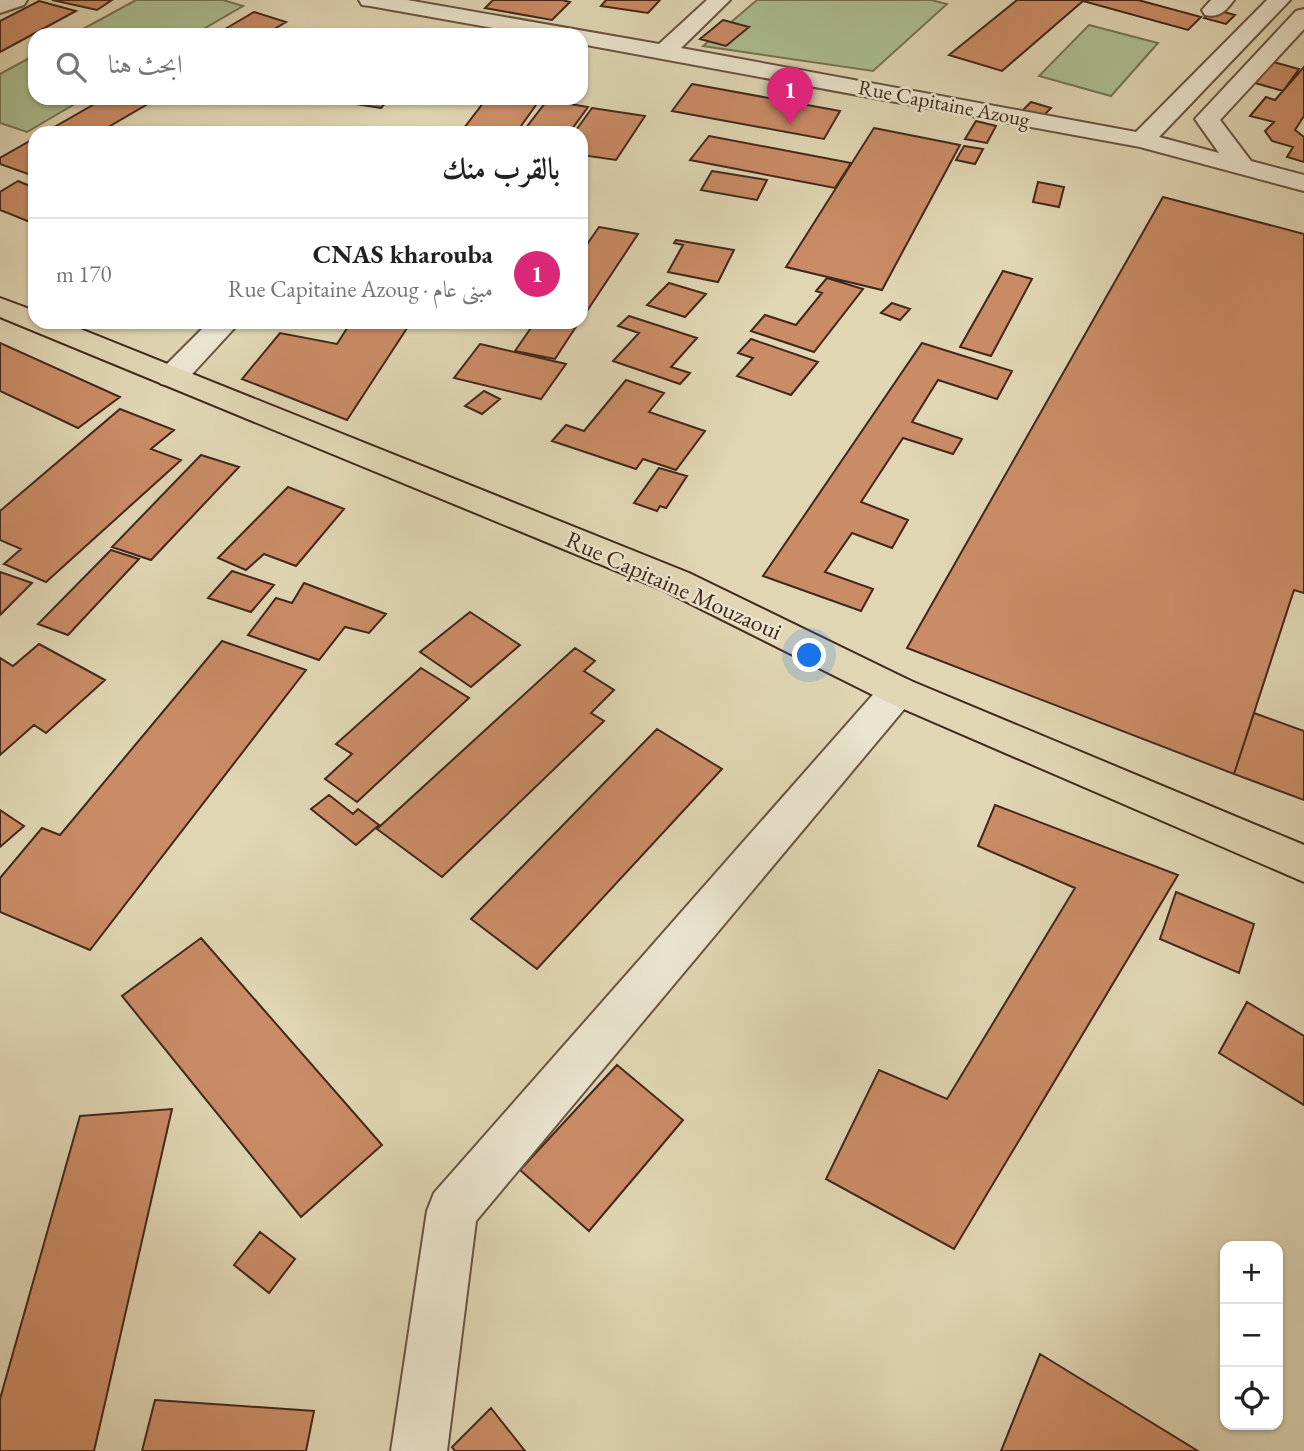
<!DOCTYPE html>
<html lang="ar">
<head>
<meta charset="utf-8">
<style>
	body { margin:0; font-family:"EB Garamond",Amiri,serif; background:#f2f2f2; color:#202124; direction:rtl }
	.controls { position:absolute; right:21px; bottom:21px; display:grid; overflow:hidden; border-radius:14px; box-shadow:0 2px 5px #0004 }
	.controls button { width:63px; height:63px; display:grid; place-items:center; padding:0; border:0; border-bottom:2px solid #e0e0e0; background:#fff; color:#202124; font:35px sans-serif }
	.you { position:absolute; left:810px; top:656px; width:24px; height:24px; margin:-18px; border:5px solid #fff; border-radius:50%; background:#1a73e8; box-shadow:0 0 0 10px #1a73e833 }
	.badge { display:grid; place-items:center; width:46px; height:46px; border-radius:50%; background:#db2777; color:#fff; font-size:23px; font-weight:700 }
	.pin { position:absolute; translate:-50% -58px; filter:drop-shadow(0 2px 4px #0008) }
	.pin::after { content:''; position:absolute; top:37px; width:24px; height:21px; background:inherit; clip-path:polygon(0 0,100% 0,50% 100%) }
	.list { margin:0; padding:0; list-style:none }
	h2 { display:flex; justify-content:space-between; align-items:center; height:91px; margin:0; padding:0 28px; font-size:30px }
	h2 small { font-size:23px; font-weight:400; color:#757577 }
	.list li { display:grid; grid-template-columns:46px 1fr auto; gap:21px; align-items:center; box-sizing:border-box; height:112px; padding:0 28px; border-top:2px solid #e0e0e0 }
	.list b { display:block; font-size:26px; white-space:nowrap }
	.list p { margin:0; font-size:23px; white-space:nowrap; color:#757577 }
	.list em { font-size:23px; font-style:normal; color:#757577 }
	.icon { flex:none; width:38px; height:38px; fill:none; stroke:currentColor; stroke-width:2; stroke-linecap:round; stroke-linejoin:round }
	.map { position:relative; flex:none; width:1304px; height:1451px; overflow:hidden; direction:ltr }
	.search { position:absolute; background:#fff; box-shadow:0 2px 5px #0004; left:28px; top:28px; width:560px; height:77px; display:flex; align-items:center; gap:18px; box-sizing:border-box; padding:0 24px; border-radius:21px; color:#757577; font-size:26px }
	.panel { position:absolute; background:#fff; box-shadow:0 2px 5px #0004; left:28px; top:126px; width:560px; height:203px; border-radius:21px; direction:rtl }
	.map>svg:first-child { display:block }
	.green { fill:#acbf92; stroke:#777356; stroke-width:2 }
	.building { fill:#ca8c66; stroke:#42271b; stroke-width:2 }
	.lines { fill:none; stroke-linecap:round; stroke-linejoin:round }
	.minor-casing { stroke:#6a5341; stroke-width:4 }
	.major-casing { stroke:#42271b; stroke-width:4 }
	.minor { fill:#ebe4ce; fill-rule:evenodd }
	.major { fill:#e0d6b4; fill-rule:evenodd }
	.labels { text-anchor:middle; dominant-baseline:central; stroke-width:5; stroke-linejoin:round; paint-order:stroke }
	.far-street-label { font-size:21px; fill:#42271b; stroke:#ebe4ce }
	.street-label { font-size:24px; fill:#42271b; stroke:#ebe4ce }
</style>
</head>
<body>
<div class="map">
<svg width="1304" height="1451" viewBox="0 0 1304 1451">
	<rect width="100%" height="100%" fill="#e0d6b4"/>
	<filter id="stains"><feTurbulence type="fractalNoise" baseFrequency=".00286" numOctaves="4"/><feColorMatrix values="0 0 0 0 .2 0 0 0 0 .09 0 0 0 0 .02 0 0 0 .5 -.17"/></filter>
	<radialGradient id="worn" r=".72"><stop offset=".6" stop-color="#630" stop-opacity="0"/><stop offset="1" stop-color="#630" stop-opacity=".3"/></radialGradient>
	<path class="green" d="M136,0H223L243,6L193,35H72Z
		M757,0H931L947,4L873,71L703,46Z
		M1089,25L1158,43L1111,96L1039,76Z
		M35,55V98H85L27,132L0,123V74Z"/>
	<path class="building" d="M52,0H112L97,10Z
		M493,0H562L570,2L552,20L485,8Z
		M606,0H660L648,13L601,6Z
		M1017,0H1138L1201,17L1188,30L1083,1L1002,71L949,55Z
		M39,1L76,11L0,52V21Z
		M1213,9L1235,15L1226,24L1204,18Z
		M254,12L286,22L264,35H215Z
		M723,20L749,27L726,46L700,39Z
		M1266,60L1299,69L1283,91L1248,81Z
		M1304,67V116L1295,130L1304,137V162L1287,157L1293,147L1272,141L1265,131L1274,122L1250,116L1266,97L1275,100Z
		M692,84L840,111L824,139L672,111Z
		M105,98H158L98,133H44Z
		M317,98H390L381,108Z
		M487,98H541L516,133L461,132Z
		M549,98H573L569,104L588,107L569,133H522Z
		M1031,102L1051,108L1042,117L1022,111Z
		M592,108L645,116L616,160L581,155V133H574Z
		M976,121L996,126L987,143L965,139Z
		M874,128L960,145L882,290L786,267Z
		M709,136L851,163L835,188L690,160Z
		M35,138V170L28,174L0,164V158Z
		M964,146L983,149L975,164L956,160Z
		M712,171L767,180L757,200L701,190Z
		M18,181L35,188V224L0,210V192Z
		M1038,182L1064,187L1059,207L1033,202Z
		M1163,197L1304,234V593L1294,590L1234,774L907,648Z
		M599,227L638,234L581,320V253Z
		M676,240L734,250L718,282L668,272L683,245L674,243Z
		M1003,271L1032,279L991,356L960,347Z
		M827,278L863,289L814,352L751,331L765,315L796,325L822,293L816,291Z
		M669,283L706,294L685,317L647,305Z
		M892,303L910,309L900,320L881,313Z
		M629,316L697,338L671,367L690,373L680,384L613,361L639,333L618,326Z
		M351,322H411L347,420L242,379L280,333L337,344Z
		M535,322H579L555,359L515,351Z
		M751,339L818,362L791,395L737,376L753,358L738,353Z
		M0,343L120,397L78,428L0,391Z
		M922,343L1012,371L997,399L938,380L912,422L962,439L953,454L903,438L861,502L908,520L892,548L852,533L825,572L873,589L861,611L763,576Z
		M480,344L566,364L541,399L454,378Z
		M626,380L664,393L649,412L705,431L676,470L643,459L636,469L552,441L566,425L584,431Z
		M484,391L500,399L482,414L465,406Z
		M120,409L174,430L151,449L181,460L46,582L4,564L21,549L0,540V511Z
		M201,455L239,467L151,560L112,547Z
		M659,468L687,476L666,508L660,506L657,511L634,503Z
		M288,487L344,509L296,566L264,554L246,570L218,558Z
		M111,550L139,559L68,635L38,624Z
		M232,571L274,585L251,612L208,598Z
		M0,572L32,583L0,615Z
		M304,583L386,614L369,633L345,627L319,660L248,635L276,598L292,603Z
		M470,612L520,645L471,687L420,652Z
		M222,641L306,670L90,950L0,912V878L42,828L60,835Z
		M39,644L105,680L46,733L34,725L0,755V658L13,666Z
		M575,648L595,661L584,671L614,690L591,713L604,721L442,877L377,829Z
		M421,668L469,698L357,802L325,779L352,754L336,744Z
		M1254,713L1304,731V800L1234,774Z
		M657,729L722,769L537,969L471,919Z
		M329,795L353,814L358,809L379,825L356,845L311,809Z
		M995,805L1178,875L954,1249L826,1179L879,1070L947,1099L1075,888L978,846Z
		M0,810L24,826L0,847Z
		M1176,892L1254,924L1239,973L1160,939Z
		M201,938L382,1145L301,1217L122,996Z
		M1247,1002L1304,1036V1105L1219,1053Z
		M617,1065L683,1120L589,1231L520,1170Z
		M172,1109L94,1451H0V1399L80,1116Z
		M260,1232L295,1259L269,1293L234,1265Z
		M1040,1354L1198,1451H1001Z
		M155,1400L314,1411L306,1451H142Z
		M491,1408L525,1451H455L452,1447Z"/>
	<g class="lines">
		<g class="minor-casing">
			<path id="minor" d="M0,0H27L24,5L0,13Z
				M359,0H407L659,44L707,0H730L681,48L1136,132L1267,0H1290L1159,137L1219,153L1195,119L1296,11L1304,9V29L1220,120L1251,161L1304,175V191L1140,147L581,44V35H533L370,6L362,5Z
				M1211,0H1234C1226,11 1219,18 1205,15L1202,10Z
				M209,322H240L183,384L172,386L161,384L157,377L161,370Z
				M898,676L911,681L917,691L911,701L476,1221L447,1451H391L427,1211L434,1193L885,681Z"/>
		</g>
		<g class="major-casing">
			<path id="major" d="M0,298L35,311V322H63L689,573L911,681L1304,845V882L885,701L665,591L0,317Z"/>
		</g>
		<use href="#minor" class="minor"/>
		<use href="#major" class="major"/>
	</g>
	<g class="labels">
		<g class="far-street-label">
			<text transform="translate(944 103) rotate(11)">Rue Capitaine Azoug</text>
		</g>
		<g class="street-label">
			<text transform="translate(674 585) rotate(24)">Rue Capitaine Mouzaoui</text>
		</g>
	</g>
	<rect width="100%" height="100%" filter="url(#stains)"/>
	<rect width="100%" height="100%" fill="url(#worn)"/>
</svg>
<div class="controls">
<button>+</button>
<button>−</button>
<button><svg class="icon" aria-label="locate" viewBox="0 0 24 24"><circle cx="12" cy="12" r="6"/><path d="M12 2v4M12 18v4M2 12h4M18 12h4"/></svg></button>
</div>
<div class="you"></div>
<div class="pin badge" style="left:790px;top:125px">1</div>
<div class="search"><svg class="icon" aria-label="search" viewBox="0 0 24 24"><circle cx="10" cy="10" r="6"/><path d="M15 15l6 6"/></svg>ابحث هنا</div>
<section class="panel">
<h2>بالقرب منك<small></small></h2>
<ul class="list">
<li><span class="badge">1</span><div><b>CNAS kharouba</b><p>مبنى عام · Rue Capitaine Azoug</p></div><em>170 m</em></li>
</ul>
</section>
</div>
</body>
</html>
